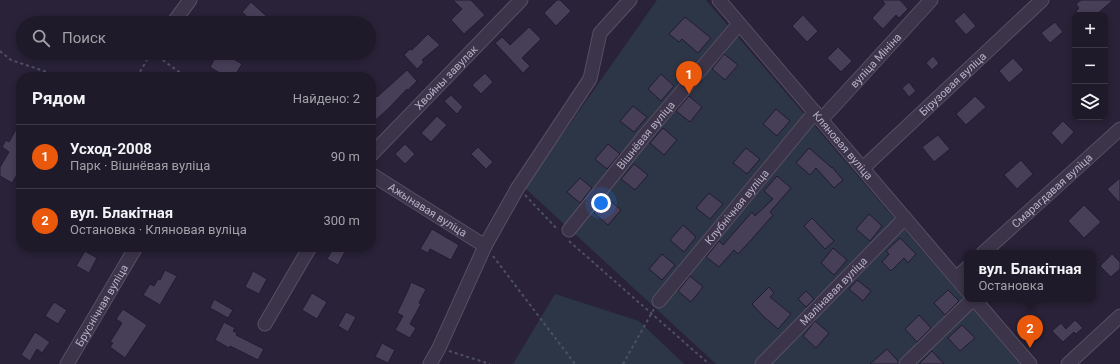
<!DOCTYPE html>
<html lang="ru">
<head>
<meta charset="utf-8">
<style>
	body { margin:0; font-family:Roboto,sans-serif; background:#272332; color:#f1f3f6 }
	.controls { position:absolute; right:12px; top:12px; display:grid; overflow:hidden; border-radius:8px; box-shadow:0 2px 6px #0003 }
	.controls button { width:36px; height:36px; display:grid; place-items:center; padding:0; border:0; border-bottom:1px solid #3c3847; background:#1f1a2a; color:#f1f3f6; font:20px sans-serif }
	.you { position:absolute; left:601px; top:203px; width:14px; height:14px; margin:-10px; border:3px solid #fff; border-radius:50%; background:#1a73e8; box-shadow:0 0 0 6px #1a73e833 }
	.badge { display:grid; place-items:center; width:26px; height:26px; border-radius:50%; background:#ea580c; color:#fff; font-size:13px; font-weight:700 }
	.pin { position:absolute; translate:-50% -33px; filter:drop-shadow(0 1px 2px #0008) }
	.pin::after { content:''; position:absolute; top:21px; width:14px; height:12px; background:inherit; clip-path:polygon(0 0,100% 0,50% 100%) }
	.popup { position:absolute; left:964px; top:250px; width:132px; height:52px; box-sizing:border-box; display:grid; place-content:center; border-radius:8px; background:#1f1a2a; filter:drop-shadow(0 1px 3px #0005); font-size:13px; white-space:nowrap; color:#a1a1a8 }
	.popup b { font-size:15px; color:#f1f3f6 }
	.popup::after { content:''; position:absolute; left:50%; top:100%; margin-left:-8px; border:8px solid transparent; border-top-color:#1f1a2a }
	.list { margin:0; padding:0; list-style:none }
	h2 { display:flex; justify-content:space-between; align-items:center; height:52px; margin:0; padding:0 16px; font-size:17px }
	h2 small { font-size:13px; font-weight:400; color:#a1a1a8 }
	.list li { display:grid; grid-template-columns:26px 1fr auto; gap:12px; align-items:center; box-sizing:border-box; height:64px; padding:0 16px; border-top:1px solid #3c3847 }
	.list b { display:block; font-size:15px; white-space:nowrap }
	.list p { margin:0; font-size:13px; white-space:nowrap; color:#a1a1a8 }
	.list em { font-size:13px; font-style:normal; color:#a1a1a8 }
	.icon { flex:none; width:22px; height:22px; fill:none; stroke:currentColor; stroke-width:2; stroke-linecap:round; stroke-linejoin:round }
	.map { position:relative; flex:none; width:1120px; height:364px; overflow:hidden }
	.search { position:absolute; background:#1f1a2a; box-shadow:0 2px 6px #0003; left:16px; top:16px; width:360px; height:44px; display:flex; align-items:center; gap:10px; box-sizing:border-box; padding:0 14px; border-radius:22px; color:#a1a1a8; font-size:15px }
	.panel { position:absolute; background:#1f1a2a; box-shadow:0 2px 6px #0003; left:16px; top:72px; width:360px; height:180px; border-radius:16px }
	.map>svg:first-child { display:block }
	.green { fill:#2d3647 }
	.building { fill:#473e58; stroke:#231c30 }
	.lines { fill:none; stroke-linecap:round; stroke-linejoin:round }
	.minor-casing { stroke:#575064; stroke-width:15 }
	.path { stroke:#4d5062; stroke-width:2; stroke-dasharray:3 3; stroke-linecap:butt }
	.minor { stroke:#3c3549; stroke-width:13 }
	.labels { text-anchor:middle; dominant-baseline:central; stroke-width:3; stroke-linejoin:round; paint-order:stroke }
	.street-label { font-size:11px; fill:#b8b0c5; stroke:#211a2d }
</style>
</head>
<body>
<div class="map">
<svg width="1120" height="364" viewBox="0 0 1120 364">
	<rect width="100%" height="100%" fill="#292238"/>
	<path class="green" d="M657,0H706L1020,364H716L525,188Z
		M555,294L639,321L684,364H513Z"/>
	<path class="building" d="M453,0H471L485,15L464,34L451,20L462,9Z
		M557,0H560L571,11L556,26L544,13Z
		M882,0H900L908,9L899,18L896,15L883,29L872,18L885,4Z
		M1081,0H1113L1096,15H1080L1076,11L1079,8L1076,4Z
		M251,2L274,23H254L242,12Z
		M964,12L976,26L966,35L954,21Z
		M803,15L818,31L807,42L792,26Z
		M685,17L711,38L698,53L682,39L679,42L669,34Z
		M1055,22L1063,32L1050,43L1041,33Z
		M529,27L541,39L522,58L530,66L523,73L495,43L502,37L510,45Z
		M428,34L440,45L422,60L424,62L417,69L404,55L410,49L412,50Z
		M838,47L852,61L841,72L827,58Z
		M218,53H223L242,64L234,77H226L210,67Z
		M724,54L738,65L725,80L712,69Z
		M933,56L939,63L932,70L926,63Z
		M1013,58L1024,70L1009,83L999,71Z
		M407,70L417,81L408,90L407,89L388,109L371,124V99L375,95L377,97Z
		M485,73L493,82L481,94L472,85Z
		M661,74L674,86L661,101L648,89Z
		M909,82L916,91L909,97L902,88Z
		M451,95L463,107L457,114L444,101Z
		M689,96L702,107L690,122L676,111Z
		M975,96L986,107L966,125L956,114Z
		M633,106L647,117L634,132L620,121Z
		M776,109L790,121L777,136L763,124Z
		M437,116L447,125L431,142L421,133Z
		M21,120V168L12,183L0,176V167L9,152L2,147L6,140L9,142Z
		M1063,121L1074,132L1062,145L1051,133Z
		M663,128L677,140L664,155L650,143Z
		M938,135L950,149L934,162L922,147Z
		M405,144L415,154L405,164L395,154Z
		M608,144L620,154L607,169L595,159Z
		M478,147L493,162L486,169L471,154Z
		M746,148L760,159L747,174L733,163Z
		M809,148L832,168V167L843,180L834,188L816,168L810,175L796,163Z
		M1021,160L1033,174L1017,189L1004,175Z
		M634,164L648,175L635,190L621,179Z
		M777,176L791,188L770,212L773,215L752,239L738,254L734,250L719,267L706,257L719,241L723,245L752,212L755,216L773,199L764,191Z
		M580,178L592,188L580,203L567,192Z
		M1120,178V203L1107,189Z
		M709,193L723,204L710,219L696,208Z
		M607,198L621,210L608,225L594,213Z
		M1084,205L1101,222L1084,238L1068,221Z
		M869,214L882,226L870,241L856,229Z
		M812,218L834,241L825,249L804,226Z
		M683,225L696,237L684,252L670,240Z
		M432,229L459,245L451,260L430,249L428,253L420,249Z
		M900,238L916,254L908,263L904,258L891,271L882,262L889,254L886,251Z
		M334,247H341L346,250L338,265L327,259Z
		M833,248L847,260L834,275L821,263Z
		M85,251L97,258L89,273L76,266Z
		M662,254L675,265L662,280L649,269Z
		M1112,254L1120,262V269L1111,277L1100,266Z
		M165,270L177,276L160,305L143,295L150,284L154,286L158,279L160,280Z
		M253,271L267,279L259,294L245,287Z
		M690,276L703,287L691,302L678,291Z
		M857,280L871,291L863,301L849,289Z
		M411,282L426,289L419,303L421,304L410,324L416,328L410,338L395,330L403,316L397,313L408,290Z
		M769,287L774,293L770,297L791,314L778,329L764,317L752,304Z
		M948,290L959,301L945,315L934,303Z
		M806,291L814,299L806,307L798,299Z
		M312,293L327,302L317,319L302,310Z
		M214,299L233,310L228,318L210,308Z
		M54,302L67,310L58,324L45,316Z
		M123,309L147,325L125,358L110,347L113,343L110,342L122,323L116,319Z
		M346,312L356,317L348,332L338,326Z
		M919,315L931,328L917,342L905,329Z
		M1075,320L1083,328L1076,334L1074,332L1063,342L1052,331L1061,323L1066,329Z
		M815,321L829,333L816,348L803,336Z
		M224,322L235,328L233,331L237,333L236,335L264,349L258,360L230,346L229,348L215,340Z
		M962,325L975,338L960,351L948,338Z
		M35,332L50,342L42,353L37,349L30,361L21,355Z
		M382,343L395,350L388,363L375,357Z
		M887,349L898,361V364H870Z
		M932,351L944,364H919Z"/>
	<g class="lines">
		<g class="minor-casing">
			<g id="minor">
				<path id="s1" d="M719,0L967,291"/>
				<path d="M173,23L190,0"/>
				<path id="s2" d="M821,120L931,0"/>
				<path id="s3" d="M371,155L521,0"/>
				<path id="s4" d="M863,168L1042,0"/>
				<path id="s5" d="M371,174L485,246"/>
				<path id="s6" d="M569,230L646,134L739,24"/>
				<path id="s7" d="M983,253L1120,129"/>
				<path d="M956,278L967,268"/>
				<path d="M974,299L1030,364"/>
				<path id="s8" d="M659,301L815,112"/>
				<path d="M265,324L310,247"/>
				<path id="s9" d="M67,364L136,247"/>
				<path d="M430,364L439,348L485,246L517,189L590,79L600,33L630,0"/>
				<path id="s10" d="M762,364L905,218"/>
				<path d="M906,364L973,299"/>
				<path d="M1068,364L1120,316"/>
			</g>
		</g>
		<path class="path" d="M0,51L11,60L62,77
			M153,53L186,77
			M137,77L151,53
			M525,195L558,230
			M569,241L709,364
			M493,256L575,364
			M449,351L490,364
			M623,364L654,309"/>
		<use href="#minor" class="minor"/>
	</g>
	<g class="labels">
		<g class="street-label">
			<text stroke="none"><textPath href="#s2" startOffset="81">вуліца Мініна</textPath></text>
			<text stroke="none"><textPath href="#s3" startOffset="108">Хвойны завулак</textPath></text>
			<text stroke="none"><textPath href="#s4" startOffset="123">Бірузовая вуліца</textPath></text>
			<text stroke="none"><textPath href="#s6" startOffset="122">Вішнёвая вуліца</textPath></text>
			<text stroke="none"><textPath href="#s1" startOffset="191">Кляновая вуліца</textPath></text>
			<text stroke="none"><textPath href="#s7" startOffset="93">Смарагдавая вуліца</textPath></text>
			<text stroke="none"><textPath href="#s8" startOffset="122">Клубнічная вуліца</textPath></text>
			<text stroke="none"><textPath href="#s5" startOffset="67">Ажынавая вуліца</textPath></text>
			<text stroke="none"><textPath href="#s10" startOffset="102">Малінавая вуліца</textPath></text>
			<text stroke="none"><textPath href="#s9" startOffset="68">Бруснічная вуліца</textPath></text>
		</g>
	</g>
</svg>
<div class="controls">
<button>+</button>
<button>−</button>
<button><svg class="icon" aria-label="layers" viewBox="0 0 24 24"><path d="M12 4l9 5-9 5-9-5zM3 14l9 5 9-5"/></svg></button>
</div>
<div class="you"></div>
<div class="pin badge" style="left:689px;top:94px">1</div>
<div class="pin badge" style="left:1030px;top:348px">2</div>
<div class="popup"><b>вул. Блакітная</b>Остановка</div>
<div class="search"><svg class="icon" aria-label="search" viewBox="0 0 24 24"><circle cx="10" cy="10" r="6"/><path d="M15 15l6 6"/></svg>Поиск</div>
<section class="panel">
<h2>Рядом<small>Найдено: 2</small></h2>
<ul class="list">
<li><span class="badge">1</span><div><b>Усход-2008</b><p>Парк · Вішнёвая вуліца</p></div><em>90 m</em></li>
<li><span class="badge">2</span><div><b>вул. Блакітная</b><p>Остановка · Кляновая вуліца</p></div><em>300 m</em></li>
</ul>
</section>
</div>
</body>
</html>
